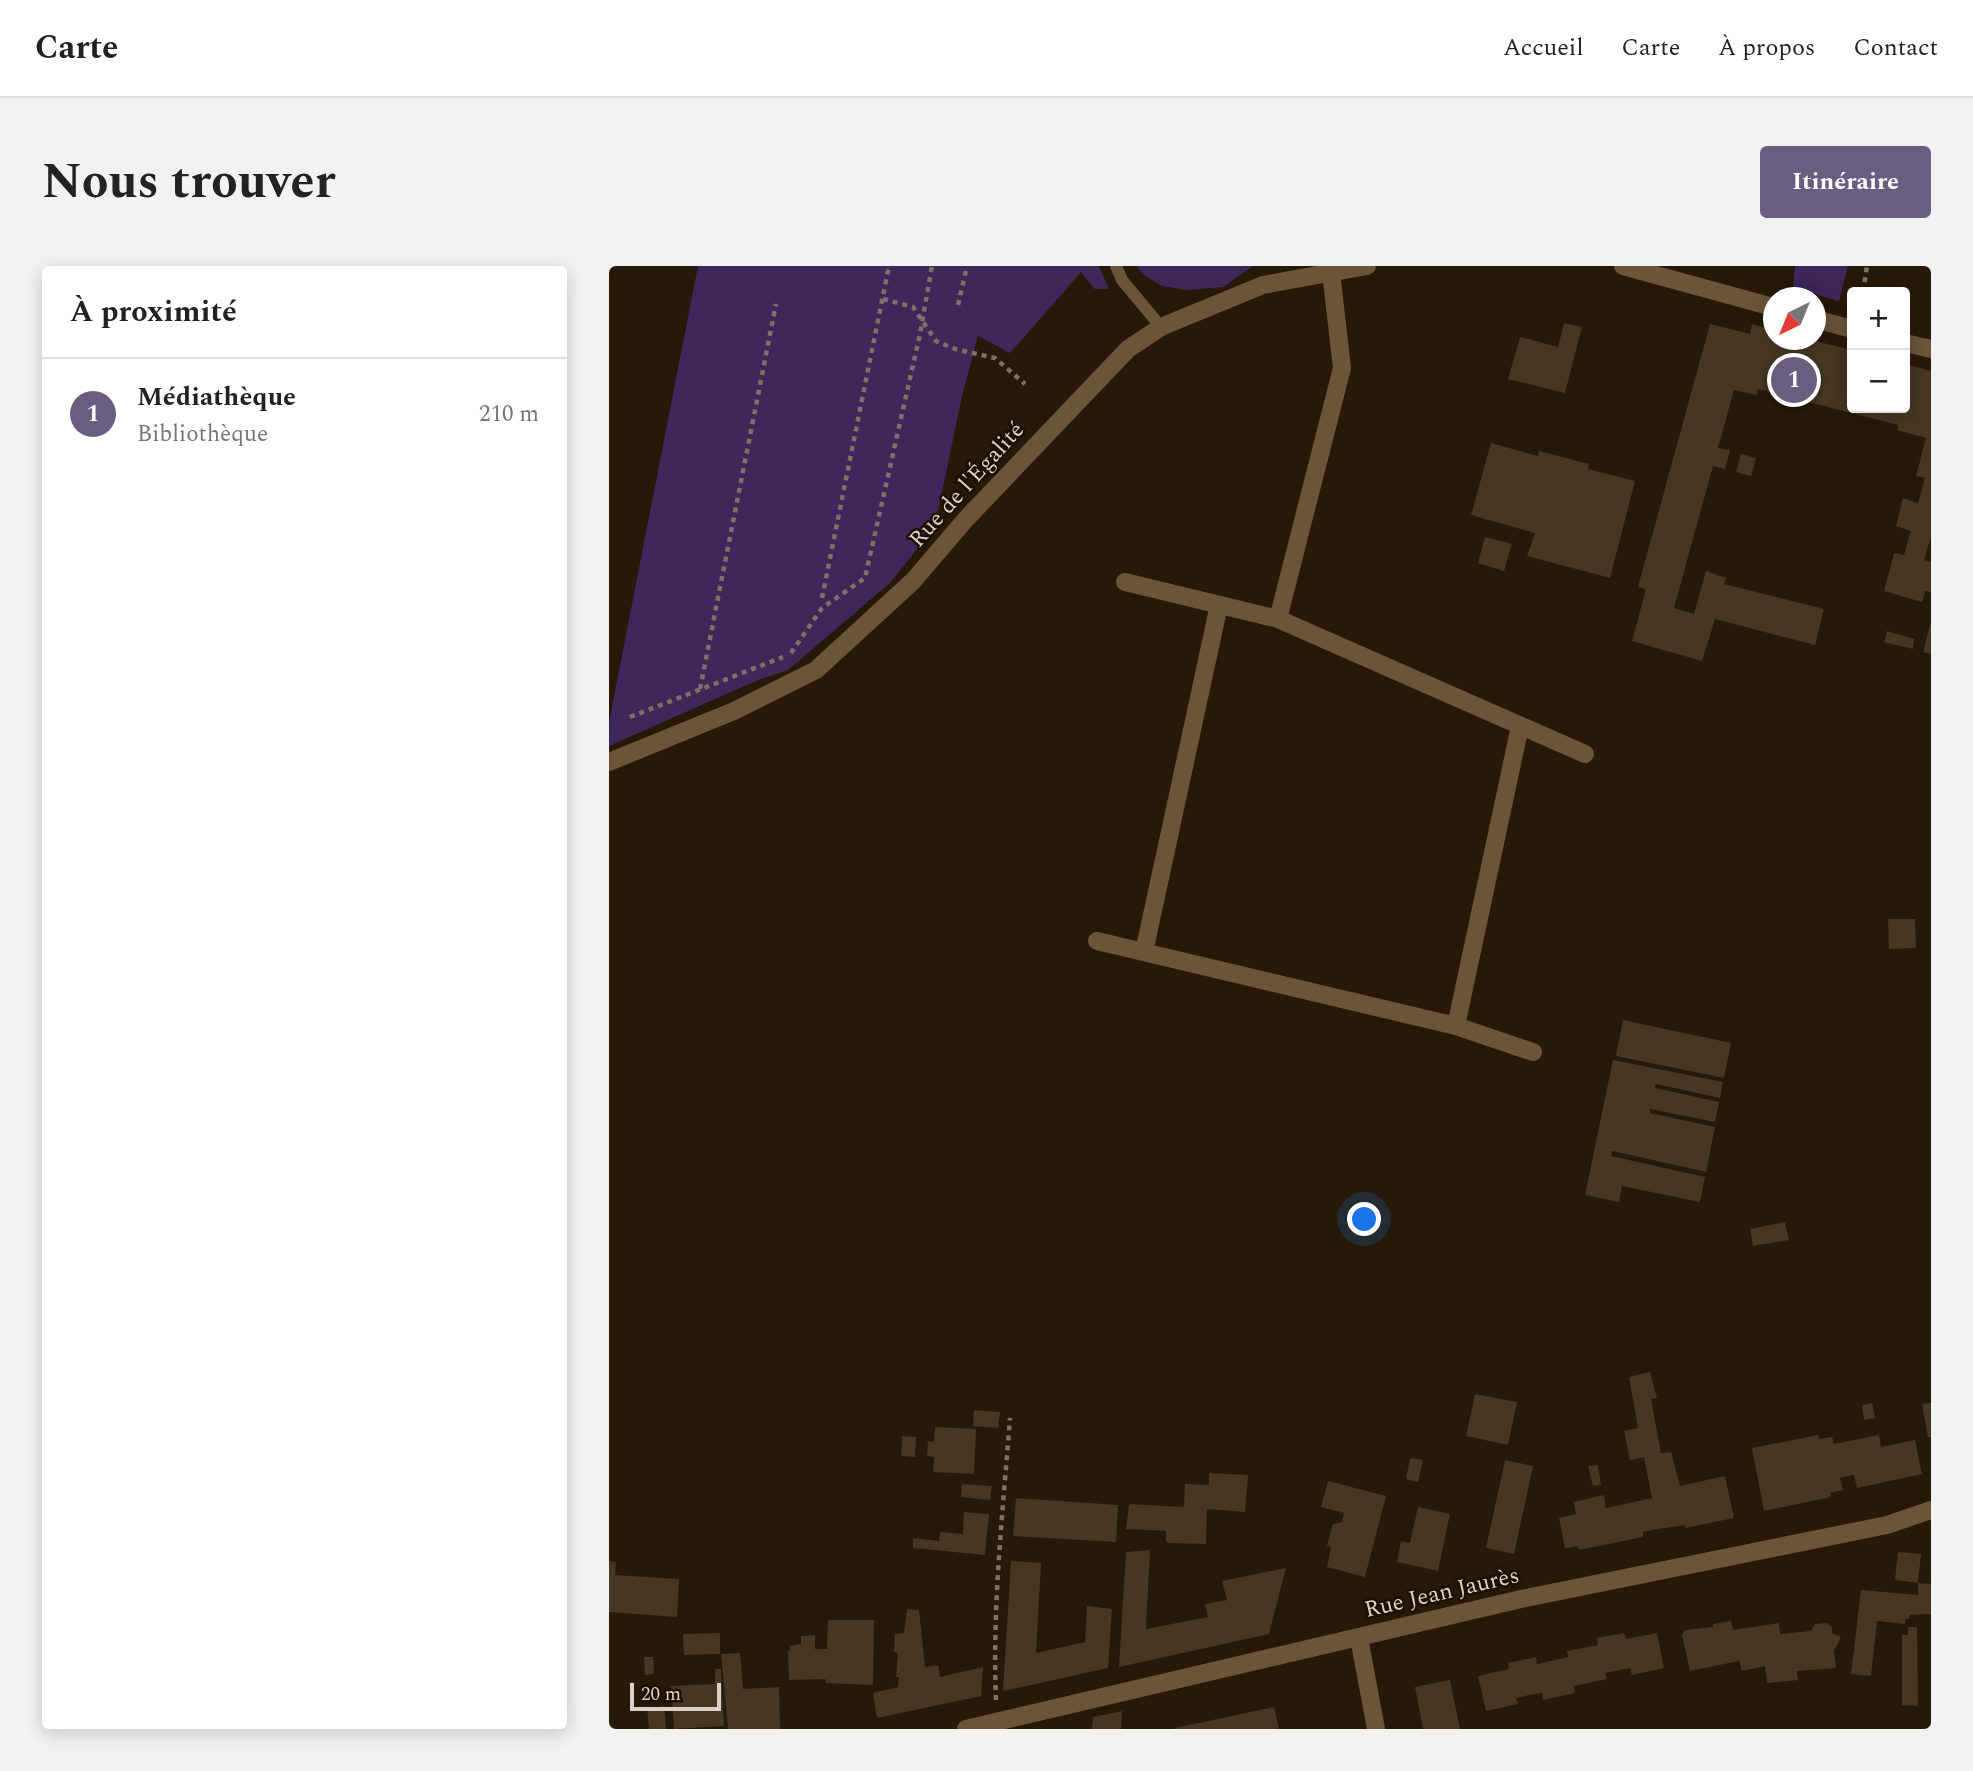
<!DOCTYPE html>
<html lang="fr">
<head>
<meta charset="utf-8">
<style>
	body { margin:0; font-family:Spectral,serif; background:#f2f2f2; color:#222 }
	.controls { position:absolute; right:21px; top:21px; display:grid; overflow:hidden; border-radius:7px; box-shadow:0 4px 18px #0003 }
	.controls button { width:63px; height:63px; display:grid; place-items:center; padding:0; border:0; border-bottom:2px solid #e0e0e0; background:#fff; color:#222; font:35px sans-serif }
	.compass { position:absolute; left:1154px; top:21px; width:63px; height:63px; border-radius:50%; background:#fff; box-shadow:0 4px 18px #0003; rotate:223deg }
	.scale { position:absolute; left:21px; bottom:18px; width:91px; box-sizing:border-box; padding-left:7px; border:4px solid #dbd1c6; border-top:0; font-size:19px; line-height:24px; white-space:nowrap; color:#dbd1c6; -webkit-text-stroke:5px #1d0f01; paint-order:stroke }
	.you { position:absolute; left:756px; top:954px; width:24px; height:24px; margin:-18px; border:5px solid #fff; border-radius:50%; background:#1a73e8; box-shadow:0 0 0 10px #1a73e833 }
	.badge { display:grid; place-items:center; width:46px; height:46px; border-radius:50%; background:#6a5e80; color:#fff; font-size:23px; font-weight:700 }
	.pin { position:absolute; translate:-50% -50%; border:4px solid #fff; box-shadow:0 2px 7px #0006 }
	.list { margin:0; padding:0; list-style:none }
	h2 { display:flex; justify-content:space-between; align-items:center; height:91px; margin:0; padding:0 28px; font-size:30px }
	h2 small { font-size:23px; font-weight:400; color:#767676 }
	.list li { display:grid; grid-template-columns:46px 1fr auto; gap:21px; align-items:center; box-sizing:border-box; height:112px; padding:0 28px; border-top:2px solid #e0e0e0 }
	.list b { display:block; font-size:26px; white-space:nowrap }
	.list p { margin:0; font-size:23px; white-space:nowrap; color:#767676 }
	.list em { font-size:23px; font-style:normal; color:#767676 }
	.map { position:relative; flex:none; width:1322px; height:1463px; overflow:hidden; border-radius:7px }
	header { display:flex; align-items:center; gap:42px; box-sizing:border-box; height:98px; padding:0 35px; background:#fff; border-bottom:2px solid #e0e0e0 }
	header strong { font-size:33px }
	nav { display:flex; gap:38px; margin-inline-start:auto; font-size:24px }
	.intro { display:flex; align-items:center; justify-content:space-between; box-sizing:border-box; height:168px; padding:0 42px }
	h1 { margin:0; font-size:49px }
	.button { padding:18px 32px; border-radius:7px; background:#6a5e80; color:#fff; font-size:24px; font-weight:700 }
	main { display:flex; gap:42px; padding:0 42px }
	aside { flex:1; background:#fff; border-radius:7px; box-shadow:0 4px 18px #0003 }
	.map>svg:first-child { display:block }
	.green { fill:#3e285b }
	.building { fill:#463623 }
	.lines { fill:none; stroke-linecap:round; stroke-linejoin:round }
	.path { stroke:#7d7162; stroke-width:4.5; stroke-dasharray:5 5; stroke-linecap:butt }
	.service { stroke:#6b5438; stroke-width:12 }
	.pedestrian { stroke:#6b5438; stroke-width:18 }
	.minor { stroke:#6b5438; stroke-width:18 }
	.tertiary { stroke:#6b5438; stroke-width:18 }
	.labels { text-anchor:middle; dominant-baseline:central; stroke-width:5; stroke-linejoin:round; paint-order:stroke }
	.street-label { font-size:23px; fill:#dbd1c6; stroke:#1d0f01 }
</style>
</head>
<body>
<header>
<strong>Carte</strong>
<nav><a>Accueil</a><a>Carte</a><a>À propos</a><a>Contact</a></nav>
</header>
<div class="intro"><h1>Nous trouver</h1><a class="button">Itinéraire</a></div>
<main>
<aside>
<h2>À proximité<small></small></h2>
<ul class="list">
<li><span class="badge">1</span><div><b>Médiathèque</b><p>Bibliothèque</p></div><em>210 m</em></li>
</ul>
</aside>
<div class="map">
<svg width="1322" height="1463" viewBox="0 0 1322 1463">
	<rect width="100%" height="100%" fill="#271907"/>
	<path class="green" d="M89,0H490L500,23H486L472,6L401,87L369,70L353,130L326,260L282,316L179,404L149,414L0,480V456Z
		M527,0H644L614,21L577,24L553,20L536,10Z
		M1186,0H1239L1230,35L1184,22Z"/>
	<path class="building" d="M955,57L973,61L956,127L899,113L911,71L949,81Z
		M1101,58L1141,68L1143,58L1164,64V74H1202L1243,84V142H1296V98L1322,105V270L1315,294L1322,296V326L1316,325L1313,336L1275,325L1285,287L1295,289L1302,265L1287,260L1294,232L1309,237L1316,212L1307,210L1317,172L1288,164L1289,159L1149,123L1148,129L1125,124L1109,182L1121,184L1116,203L1104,200L1065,342L1085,348L1097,305L1117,312L1115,318L1215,343L1206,379L1106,353L1093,395L1023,375L1037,323L1029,321Z
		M882,177L929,190L930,185L980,198L979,203L1026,215L1001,312L918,290L926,267L862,249Z
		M1132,188L1147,192L1142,210L1127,206Z
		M876,271L903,278L895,305L869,297Z
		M1321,359H1322V388L1314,386Z
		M1278,365L1305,373L1304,383L1275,376Z
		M1279,653H1306L1307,682L1280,683Z
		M1014,754L1122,777L1115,812L1007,790Z
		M1004,794L1114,816L1111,832L1047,818L1046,822L1110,836L1106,856L1041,843V847L1106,861L1097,906L1003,885L1002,890L1096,911L1091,936L1013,920L1010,936L976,929Z
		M1176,956L1180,974L1144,980L1141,963Z
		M1041,1106L1048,1132L1042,1133L1052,1187L1062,1186L1071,1220L1116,1210L1125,1252L1076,1262V1259L1049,1263L1034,1266V1271L970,1284L969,1280L956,1282L950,1252L967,1248L965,1236L995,1229L997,1242L1043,1232L1035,1191L1021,1194L1015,1165L1029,1162L1020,1111Z
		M866,1128L908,1136L899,1179L857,1170Z
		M1263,1137L1266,1152L1255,1154L1253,1139Z
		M1322,1137V1171H1319L1313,1138Z
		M365,1144L391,1146L389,1162L364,1160Z
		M326,1161L367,1163L365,1208L324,1206L325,1191L318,1190L319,1175L325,1176Z
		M1209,1169L1210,1173L1223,1171L1225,1178L1270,1169L1272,1181L1306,1174L1313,1208L1248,1222L1245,1209L1231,1212L1234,1224L1221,1227L1222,1231L1155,1245L1143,1182Z
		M293,1170L307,1171L306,1191L292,1190Z
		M801,1192L814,1194L809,1216L797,1213Z
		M896,1194L924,1200L905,1288L877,1282Z
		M989,1199L992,1219L984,1220L979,1200Z
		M600,1207L639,1209L636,1246L598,1243L597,1278L559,1277L557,1275V1265L517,1263L520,1238L575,1241L576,1218L600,1219Z
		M719,1215L777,1230L756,1311L718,1301L722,1281L718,1280L724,1258L733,1256L735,1247L712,1241Z
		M353,1218L383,1220L381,1234L352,1231Z
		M407,1232L509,1239L507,1276L404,1270Z
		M809,1241L841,1248L829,1305L788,1296L792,1275L801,1277Z
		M355,1246L380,1248L376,1289L304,1282V1272L330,1275L331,1266L354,1268Z
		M541,1284L537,1363L599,1351L596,1338L618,1334L613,1315L677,1302L660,1368L510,1401L517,1286Z
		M1289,1286L1312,1288L1309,1317L1286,1314Z
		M0,1295L7,1296L6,1309L70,1313L68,1351L0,1346Z
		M402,1295L432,1297L427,1387L476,1376L478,1340L503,1343L499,1402L394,1425Z
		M1309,1317L1322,1318V1348L1301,1349L1300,1353H1296V1358L1268,1355L1262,1410L1242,1408L1252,1324L1309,1329Z
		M298,1343L310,1344L316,1401L329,1399L331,1411L374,1401L372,1430L268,1452L264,1427L289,1421L290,1411H287L289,1387L285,1386L286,1368L295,1367Z
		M219,1354H265L264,1419L217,1417L216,1413L180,1414L179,1385H181V1380L192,1378V1370L206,1369V1383H218Z
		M1122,1355L1124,1364L1170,1357L1171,1368L1202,1365L1206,1358L1218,1357L1223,1361V1367L1232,1371L1225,1385L1227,1402L1188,1405L1189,1414L1158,1417L1156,1400L1133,1405L1130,1395L1081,1405L1073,1369L1076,1364L1104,1361V1358Z
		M1299,1361H1308L1309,1440L1293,1439V1369H1299Z
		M111,1367V1388L75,1389L74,1368Z
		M1015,1367L1017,1373L1048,1367L1055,1402L1023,1409L1021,1402L996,1407L998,1413L965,1420L966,1427L934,1434L933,1427L920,1429L907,1432L909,1438L877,1445L869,1410L900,1403L899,1397L927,1391L928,1398L959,1391L958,1385L989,1379L988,1372Z
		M131,1387L134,1423L170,1421L171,1463H119L112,1388Z
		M35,1391H44L45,1408L36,1409Z
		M106,1403H112L115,1460L65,1463L62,1420L106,1418Z
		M841,1414L851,1463H814L806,1421Z
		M55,1440L57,1463H40L38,1442Z
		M665,1441L670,1463H566V1462Z
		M513,1445L512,1463H483L484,1451Z"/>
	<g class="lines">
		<path class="path" d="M1254,26L1258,0
			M274,33L304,41L327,75L346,83L386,92L416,118
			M349,39L358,0
			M213,332L280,0
			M182,387L213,342L256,312L311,68L323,0
			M91,423L167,38
			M21,451L174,391
			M387,1434C383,1341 394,1245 401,1152"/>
		<path class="service" d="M507,0L513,14L552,61"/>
		<path class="pedestrian" d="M1014,0L1164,41
			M1206,53L1243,63
			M1296,77L1322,83"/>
		<path class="minor" d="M722,6L733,102L669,353L976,488
			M516,316L669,353
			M0,496L125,445L207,404L304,315L357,253L519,83L552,61L654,19L758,0
			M488,675L847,760L924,786
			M535,686L610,339
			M847,760L911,460
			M750,1372L767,1463"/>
		<path class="tertiary" d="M357,1463L912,1333L1278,1259L1322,1244"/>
	</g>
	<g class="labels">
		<g class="street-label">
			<text transform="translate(358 219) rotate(-48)">Rue de l'Égalité</text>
			<text transform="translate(833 1327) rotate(-13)">Rue Jean Jaurès</text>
		</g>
	</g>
</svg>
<div class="controls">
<button>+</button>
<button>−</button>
</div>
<svg class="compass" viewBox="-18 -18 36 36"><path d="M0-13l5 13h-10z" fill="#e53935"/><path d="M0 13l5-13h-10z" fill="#767676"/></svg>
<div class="scale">20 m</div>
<div class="you"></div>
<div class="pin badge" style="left:1185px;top:114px">1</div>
</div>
</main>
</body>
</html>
